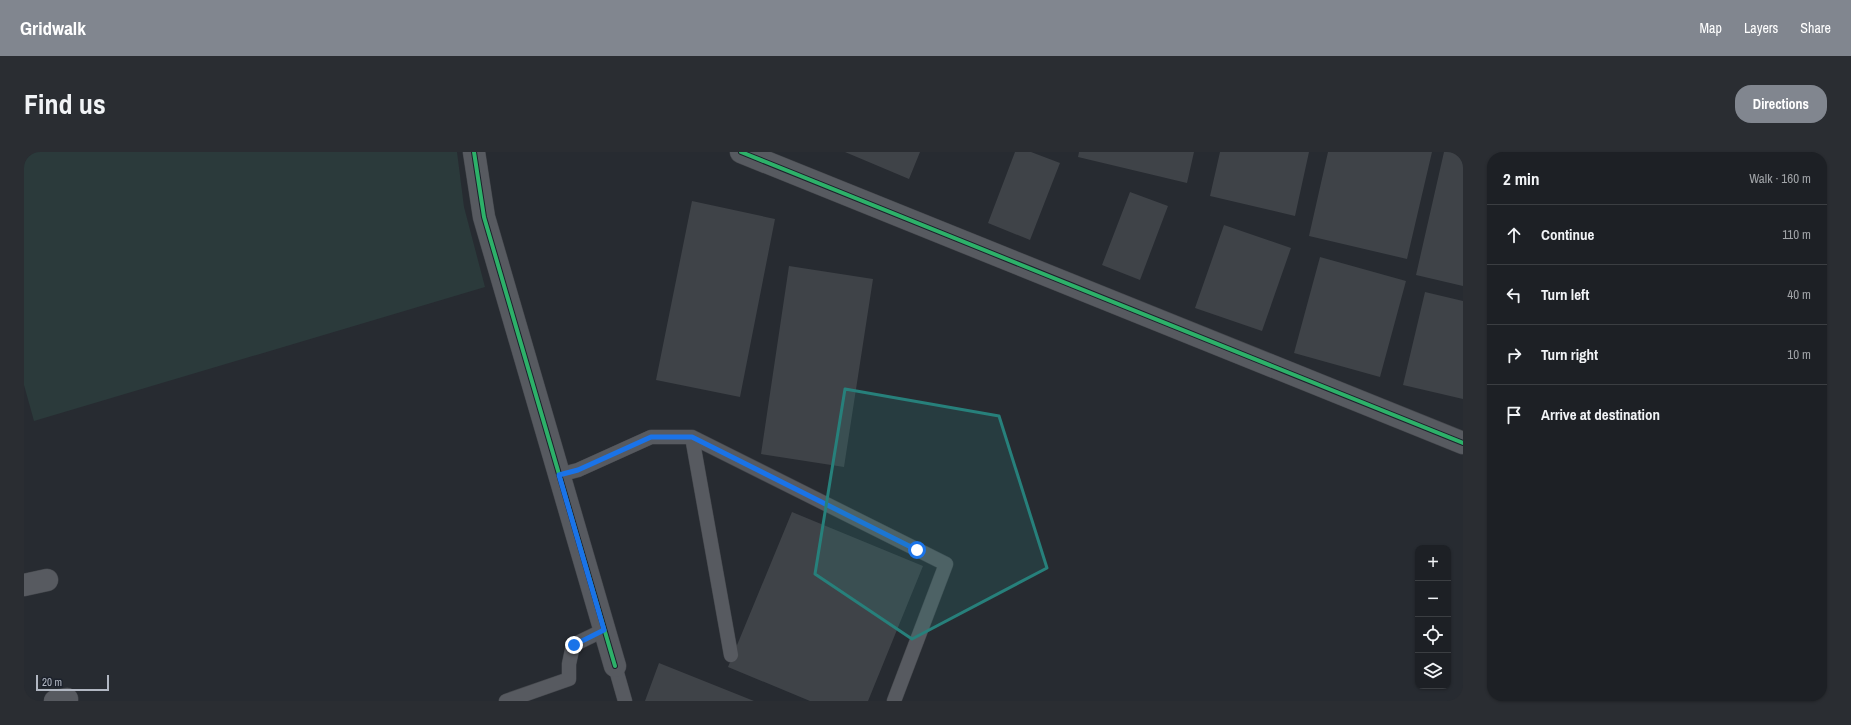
<!DOCTYPE html>
<html lang="en">
<head>
<meta charset="utf-8">
<style>
	body { margin:0; font-family:"Archivo Narrow",sans-serif; background:#2a2d32; color:#f1f3f6 }
	.controls { position:absolute; right:12px; bottom:12px; display:grid; overflow:hidden; border-radius:8px; box-shadow:0 1px 3px #0004 }
	.controls button { width:36px; height:36px; display:grid; place-items:center; padding:0; border:0; border-bottom:1px solid #3b3e42; background:#1d2025; color:#f1f3f6; font:20px sans-serif }
	.scale { position:absolute; left:12px; bottom:10px; width:73px; box-sizing:border-box; padding-left:4px; border:2px solid #b1b7c2; border-top:0; font-size:11px; line-height:14px; white-space:nowrap; color:#b1b7c2; -webkit-text-stroke:3px #1c212b; paint-order:stroke }
	.stop { position:absolute; width:12px; height:12px; margin:-9px; border:3px solid #1a73e8; border-radius:50%; background:#fff }
	.stop.end { background:#1a73e8; border-color:#fff; box-shadow:0 1px 4px #0008 }
	.list { margin:0; padding:0; list-style:none }
	h2 { display:flex; justify-content:space-between; align-items:center; height:52px; margin:0; padding:0 16px; font-size:17px }
	h2 small { font-size:13px; font-weight:400; color:#a0a3a7 }
	.list li { display:grid; grid-template-columns:26px 1fr auto; gap:12px; align-items:center; box-sizing:border-box; height:60px; padding:0 16px; border-top:1px solid #3b3e42 }
	.list b { display:block; font-size:15px; white-space:nowrap }
	.list em { font-size:13px; font-style:normal; color:#a0a3a7 }
	.icon { flex:none; width:22px; height:22px; fill:none; stroke:currentColor; stroke-width:2; stroke-linecap:round; stroke-linejoin:round }
	.map { position:relative; flex:none; width:1439px; height:549px; overflow:hidden; border-radius:16px }
	header { display:flex; align-items:center; gap:24px; box-sizing:border-box; height:56px; padding:0 20px; background:#81868f; color:#fff }
	header strong { font-size:19px }
	nav { display:flex; gap:22px; margin-inline-start:auto; font-size:14px }
	.intro { display:flex; align-items:center; justify-content:space-between; box-sizing:border-box; height:96px; padding:0 24px }
	h1 { margin:0; font-size:28px }
	.button { padding:10px 18px; border-radius:16px; background:#81868f; color:#fff; font-size:14px; font-weight:700 }
	main { display:flex; gap:24px; padding:0 24px }
	aside { flex:1; background:#1d2025; border-radius:16px; box-shadow:0 1px 3px #0004 }
	.map>svg:first-child { display:block }
	.green { fill:#2b3a3b }
	.building { fill:#3f4348 }
	.lines { fill:none; stroke-linecap:round; stroke-linejoin:round }
	.lane-casing { stroke:#44474c; stroke-width:15 }
	.street-casing { stroke:#44474c; stroke-width:23 }
	.lane { stroke:#575a60; stroke-width:14 }
	.street { stroke:#575a60; stroke-width:22 }
	.cycleway-casing { stroke:#1c212b; stroke-width:6 }
	.cycleway { stroke:#2db169; stroke-width:4 }
	.route { stroke:#1a73e8; stroke-width:5 }
	.marked { fill:#27807b; fill-opacity:0.2; stroke:#27807b; stroke-width:3; stroke-linejoin:round }
</style>
</head>
<body>
<header>
<strong>Gridwalk</strong>
<nav><a>Map</a><a>Layers</a><a>Share</a></nav>
</header>
<div class="intro"><h1>Find us</h1><a class="button">Directions</a></div>
<main>
<div class="map">
<svg width="1439" height="549" viewBox="0 0 1439 549">
	<rect width="100%" height="100%" fill="#272b31"/>
	<path class="green" d="M0,0H433L440,55L461,135L10,269L0,233Z"/>
	<path class="building" d="M821,0H896L885,27Z
		M991,0H1007L1036,11L1006,88L964,71Z
		M1055,0H1170L1163,31L1054,5Z
		M1196,0H1285L1271,64L1186,44Z
		M1304,0H1408L1383,107L1285,84Z
		M1420,0H1439V134L1392,123Z
		M1106,40L1144,54L1116,128L1078,113Z
		M668,49L751,67L716,245L632,228Z
		M1200,73L1267,96L1238,179L1171,156Z
		M1296,105L1382,129L1356,225L1270,201Z
		M765,114L849,127L820,315L737,302Z
		M1401,140L1439,149V247L1379,233Z
		M768,360L899,414L844,549H786L704,515Z
		M635,511L730,549H621Z"/>
	<g class="lines">
		<g class="lane-casing">
			<path id="lane" d="M668,285L707,503
				M535,323L554,318L627,285H668L922,412L870,549
				M591,514L601,549
				M482,549L545,527V512L549,493L580,478"/>
		</g>
		<g class="street-casing">
			<path id="street" d="M450,0L460,65L591,514
				M717,0L1439,291
				M0,433L23,428
				M31,549L43,547"/>
		</g>
		<use href="#lane" class="lane"/>
		<use href="#street" class="street"/>
		<g class="cycleway-casing">
			<path id="cycleway" d="M450,0L460,65L591,514
				M717,0L1439,291"/>
		</g>
		<use href="#cycleway" class="cycleway"/>
	</g>
	<g class="lines">
		<path class="route" d="M550,493L580,478L535,323L554,318L627,285H668L893,398"/>
	</g>
	<path class="marked" d="M821,237L975,264L1023,416L888,487L791,422Z"/>
</svg>
<div class="controls">
<button>+</button>
<button>−</button>
<button><svg class="icon" aria-label="locate" viewBox="0 0 24 24"><circle cx="12" cy="12" r="6"/><path d="M12 2v4M12 18v4M2 12h4M18 12h4"/></svg></button>
<button><svg class="icon" aria-label="layers" viewBox="0 0 24 24"><path d="M12 4l9 5-9 5-9-5zM3 14l9 5 9-5"/></svg></button>
</div>
<div class="scale">20 m</div>
<div class="stop" style="left:893px;top:398px"></div>
<div class="stop end" style="left:550px;top:493px"></div>
</div>
<aside>
<h2>2 min<small>Walk · 160 m</small></h2>
<ul class="list">
<li><svg class="icon" aria-label="ahead" viewBox="0 0 24 24"><path d="M12 20V5M6 11l6-6 6 6"/></svg><div><b>Continue</b></div><em>110 m</em></li>
<li><svg class="icon" aria-label="left" viewBox="0 0 24 24"><path d="M17 20v-9H6M10 6l-5 5 5 5"/></svg><div><b>Turn left</b></div><em>40 m</em></li>
<li><svg class="icon" aria-label="right" viewBox="0 0 24 24"><path d="M7 20v-9h11M14 6l5 5-5 5"/></svg><div><b>Turn right</b></div><em>10 m</em></li>
<li><svg class="icon" aria-label="arrive" viewBox="0 0 24 24"><path d="M6 21V4h12l-3 4 3 4H6"/></svg><div><b>Arrive at destination</b></div></li>
</ul>
</aside>
</main>
</body>
</html>
